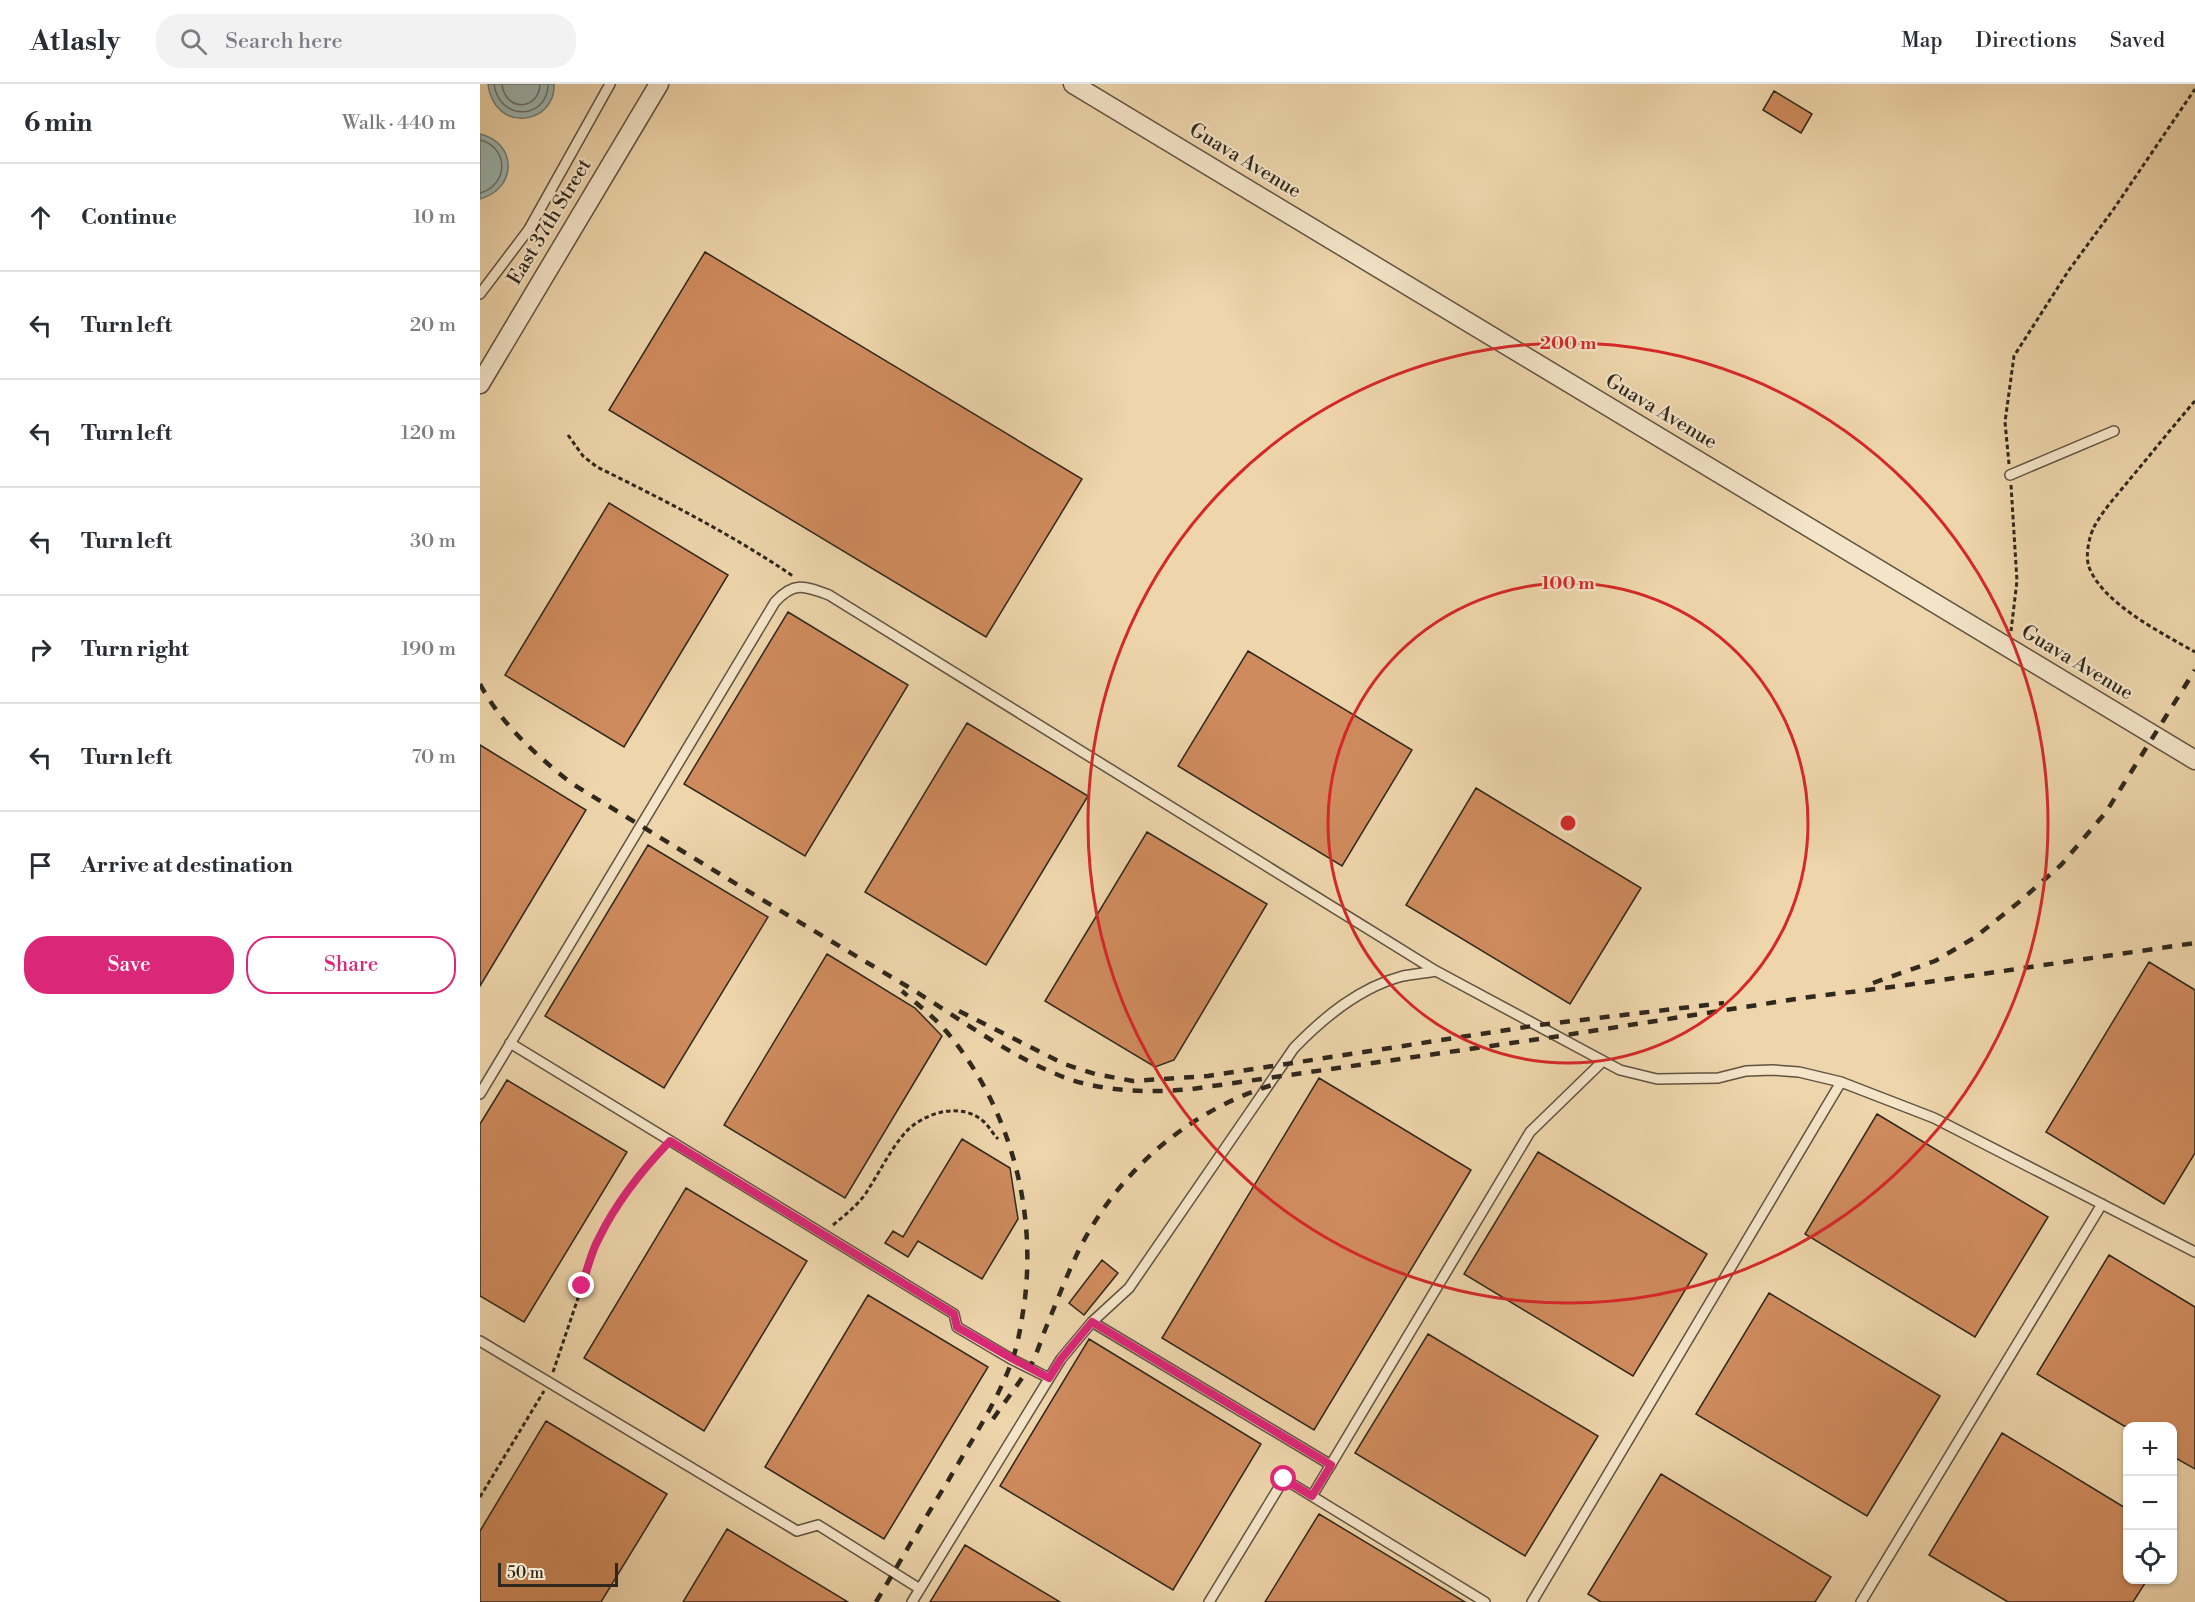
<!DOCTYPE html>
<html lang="en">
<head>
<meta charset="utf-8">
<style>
	body { margin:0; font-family:"Libre Bodoni",serif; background:#f2f2f3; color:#2b2b33 }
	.controls { position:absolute; right:18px; bottom:18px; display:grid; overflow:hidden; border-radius:12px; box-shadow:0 2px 4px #0004 }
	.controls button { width:54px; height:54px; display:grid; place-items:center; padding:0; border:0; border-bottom:2px solid #e1e1e2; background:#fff; color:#2b2b33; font:30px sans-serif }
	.scale { position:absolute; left:18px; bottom:15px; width:120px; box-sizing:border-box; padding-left:6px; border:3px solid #2f281e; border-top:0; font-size:16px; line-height:21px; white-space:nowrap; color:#2f281e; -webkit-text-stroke:4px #f4e4c8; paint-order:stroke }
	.stop { position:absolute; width:18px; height:18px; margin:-14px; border:4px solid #db2777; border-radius:50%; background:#fff }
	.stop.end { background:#db2777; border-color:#fff; box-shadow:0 2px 6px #0008 }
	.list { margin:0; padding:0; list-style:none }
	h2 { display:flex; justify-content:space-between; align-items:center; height:78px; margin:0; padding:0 24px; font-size:26px }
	h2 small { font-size:20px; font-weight:400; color:#7c7c81 }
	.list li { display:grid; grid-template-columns:39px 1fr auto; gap:18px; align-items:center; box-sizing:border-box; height:108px; padding:0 24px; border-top:2px solid #e1e1e2 }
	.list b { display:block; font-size:22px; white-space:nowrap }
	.list em { font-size:20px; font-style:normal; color:#7c7c81 }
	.actions { display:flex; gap:12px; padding:18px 24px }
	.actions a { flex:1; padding:14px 0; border:2px solid #db2777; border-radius:24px; text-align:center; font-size:21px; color:#db2777 }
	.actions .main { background:#db2777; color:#fff }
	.icon { flex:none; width:33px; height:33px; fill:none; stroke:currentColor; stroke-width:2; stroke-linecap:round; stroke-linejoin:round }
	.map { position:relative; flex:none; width:1715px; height:1518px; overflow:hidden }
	header { display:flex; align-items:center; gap:36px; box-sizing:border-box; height:84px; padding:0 30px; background:#fff; border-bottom:2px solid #e1e1e2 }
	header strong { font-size:28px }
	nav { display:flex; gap:33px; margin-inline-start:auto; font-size:21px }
	.search { width:420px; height:54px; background:#f2f2f3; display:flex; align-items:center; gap:15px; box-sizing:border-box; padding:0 21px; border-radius:24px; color:#7c7c81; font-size:22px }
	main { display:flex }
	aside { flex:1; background:#fff }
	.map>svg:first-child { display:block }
	.water { fill:#9cb6b3; stroke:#707d77; stroke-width:1.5 }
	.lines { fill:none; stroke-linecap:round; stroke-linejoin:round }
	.shore { stroke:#666f68; stroke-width:1.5 }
	.building { fill:#cf8b5d; stroke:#2f281e; stroke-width:1.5 }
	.service-casing { stroke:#5f5341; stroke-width:12 }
	.minor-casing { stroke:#5f5341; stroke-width:21 }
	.path { stroke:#2f281e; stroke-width:3; stroke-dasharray:4.5 3; stroke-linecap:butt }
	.service { stroke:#f4e4c8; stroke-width:9 }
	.minor { stroke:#f4e4c8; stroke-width:18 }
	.rail { stroke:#2f281e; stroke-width:4.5; stroke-dasharray:10 10; stroke-linecap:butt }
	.route { stroke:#db2777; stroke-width:8 }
	.ring { fill:none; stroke:#d62828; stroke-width:3 }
	.labels { text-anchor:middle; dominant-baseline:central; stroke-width:4.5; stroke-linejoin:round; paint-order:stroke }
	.street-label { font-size:20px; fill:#2f281e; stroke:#f4e4c8 }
	.centre { fill:#d62828; stroke:#f4e4c8; stroke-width:3 }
	.ring-label { font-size:18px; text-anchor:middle; font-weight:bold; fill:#d62828; stroke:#f4e4c8; stroke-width:4.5; stroke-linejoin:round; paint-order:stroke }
</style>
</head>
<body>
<header>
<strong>Atlasly</strong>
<div class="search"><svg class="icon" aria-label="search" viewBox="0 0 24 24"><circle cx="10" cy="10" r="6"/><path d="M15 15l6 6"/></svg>Search here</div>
<nav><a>Map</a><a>Directions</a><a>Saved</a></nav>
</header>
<main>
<aside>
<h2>6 min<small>Walk · 440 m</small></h2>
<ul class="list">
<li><svg class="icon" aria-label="ahead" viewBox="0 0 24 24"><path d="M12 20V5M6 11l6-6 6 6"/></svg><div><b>Continue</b></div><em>10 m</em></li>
<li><svg class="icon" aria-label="left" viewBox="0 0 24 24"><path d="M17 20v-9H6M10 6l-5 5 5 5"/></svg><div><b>Turn left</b></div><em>20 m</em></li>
<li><svg class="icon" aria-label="left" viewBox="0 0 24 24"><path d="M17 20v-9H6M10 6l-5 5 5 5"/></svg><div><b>Turn left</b></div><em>120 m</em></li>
<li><svg class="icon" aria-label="left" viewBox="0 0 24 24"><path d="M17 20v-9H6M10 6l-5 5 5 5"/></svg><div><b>Turn left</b></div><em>30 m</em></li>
<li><svg class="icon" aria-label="right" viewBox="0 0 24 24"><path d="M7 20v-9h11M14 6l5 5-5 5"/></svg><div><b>Turn right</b></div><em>190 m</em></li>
<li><svg class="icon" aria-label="left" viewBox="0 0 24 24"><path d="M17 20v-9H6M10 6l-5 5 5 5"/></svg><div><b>Turn left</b></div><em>70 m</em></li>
<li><svg class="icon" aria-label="arrive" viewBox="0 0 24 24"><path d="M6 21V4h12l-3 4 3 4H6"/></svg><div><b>Arrive at destination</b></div></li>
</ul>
<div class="actions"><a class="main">Save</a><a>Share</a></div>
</aside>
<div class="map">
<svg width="1715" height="1518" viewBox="0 0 1715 1518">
	<rect width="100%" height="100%" fill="#eed5ab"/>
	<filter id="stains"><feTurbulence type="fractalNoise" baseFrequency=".00333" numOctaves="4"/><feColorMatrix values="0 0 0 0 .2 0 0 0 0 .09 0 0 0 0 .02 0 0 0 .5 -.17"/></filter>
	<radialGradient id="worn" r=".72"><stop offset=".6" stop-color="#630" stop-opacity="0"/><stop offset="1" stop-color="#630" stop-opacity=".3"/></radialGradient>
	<path class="water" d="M8,0H74C76,41 14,50 8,0Z
		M0,50C38,59 37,105 0,115Z"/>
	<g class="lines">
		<path class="shore" d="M14,0C19,38 68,36 68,0
			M22,0C25,28 59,27 60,0
			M0,56C29,63 29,101 0,109"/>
	</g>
	<path class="building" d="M1294,7L1332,30L1321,49L1283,26Z
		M225,168L602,395L506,553L129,326Z
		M129,419L248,491L144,663L25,591Z
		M308,528L428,601L325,772L204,700Z
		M768,567L932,666L862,782L698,682Z
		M487,639L608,712L506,881L385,808Z
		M0,661L106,726L0,902Z
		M996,704L1161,804L1090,920L926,821Z
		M667,748L787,820L694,976L675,983L565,917Z
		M168,761L288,833L184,1004L65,932Z
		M347,870L435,924L462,952L365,1114L244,1041Z
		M1669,878L1715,906V1069L1684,1120L1566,1048Z
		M839,994L991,1086L834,1346L682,1254Z
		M27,996L147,1068L44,1238L0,1212V1040Z
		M1397,1030L1568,1133L1495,1253L1325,1150Z
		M482,1055L530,1084L538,1135L502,1195L438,1157L428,1173L405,1159L413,1147L423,1153Z
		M1058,1068L1227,1170L1153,1292L984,1190Z
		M206,1104L327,1177L224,1347L104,1274Z
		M1629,1171L1715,1223V1385L1692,1372V1342H1644L1557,1290Z
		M622,1176L638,1189L604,1231L589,1219Z
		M1289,1209L1460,1312L1387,1432L1216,1330Z
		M388,1211L508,1283L404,1455L285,1383Z
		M948,1250L1118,1352L1045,1472L875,1369Z
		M609,1255L781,1360L693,1506L520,1402Z
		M66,1337L187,1410L121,1518H0V1447Z
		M1522,1349L1647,1425V1496H1667L1653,1518H1528L1449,1471Z
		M1181,1390L1351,1493L1335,1518H1121L1108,1510Z
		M839,1430L985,1518H785Z
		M247,1445L368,1518H203Z
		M485,1461L580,1518H450Z"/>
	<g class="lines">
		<g class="service-casing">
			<path id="service" d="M0,210L49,145L130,0
				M1530,391L1634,347
				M30,959L474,1230L477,1243L533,1276L569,1294
				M0,1010L295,518C314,497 325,502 349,511L956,887L1140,986L1177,995L1238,994L1266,987L1292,986L1319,988L1361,998L1454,1034L1715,1168
				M612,1238L851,1381
				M0,1257L317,1447L338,1441L440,1505
				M832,1412L1050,1048L1123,977
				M432,1518L581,1275L612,1238L649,1204L814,964C844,933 880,903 923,892C934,890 945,889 956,887
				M729,1518L804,1395L1005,1518
				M1052,1518L1361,998
				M1381,1518L1622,1120"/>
		</g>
		<g class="minor-casing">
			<path id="minor" d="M593,0L1715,676
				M0,300L179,0"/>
		</g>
		<path class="path" d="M1715,317C1693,342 1672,369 1650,395C1638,410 1623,426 1614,443C1609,453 1605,472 1609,483C1623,520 1682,549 1715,568
			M88,351L103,372L117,383C184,416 251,450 313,492
			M1529,380L1525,338L1534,272L1589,186L1633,126L1715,5
			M1531,401L1537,497L1531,547
			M353,1141C365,1131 377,1122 386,1109C399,1089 409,1068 424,1050C442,1029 480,1017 503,1037C509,1042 513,1050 518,1055
			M73,1288L118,1155L140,1117L163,1085L183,1065
			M0,1413L64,1307"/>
		<use href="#service" class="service"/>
		<use href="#minor" class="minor"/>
		<path class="rail" d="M0,600C22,641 55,670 91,699C202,767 313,835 425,901C478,933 528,972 586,994C625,1008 671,1009 712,1005L1080,952L1322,914L1427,901L1715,859
			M1393,899L1455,877L1494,854L1539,818L1581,781L1626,728L1715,586
			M479,927L584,980L615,990L653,997L728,992L1059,941L1244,919
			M513,1335C526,1316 540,1298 552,1279C558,1267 562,1253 567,1241C577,1217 586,1193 597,1170C637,1087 711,1024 799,999
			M396,1518C420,1478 443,1437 468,1397C491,1357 516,1320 532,1277C539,1257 542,1235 545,1214C556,1120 528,1020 466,947C453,932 437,920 422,907"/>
	</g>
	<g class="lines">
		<path class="route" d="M102,1202C107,1186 111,1168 119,1154C137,1117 162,1086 190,1057L474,1230L477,1243L533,1275L569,1294L581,1275L612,1238L851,1381L832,1412L804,1395"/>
	</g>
	<g class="ring">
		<circle cx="1088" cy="739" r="240"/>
		<circle cx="1088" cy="739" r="480"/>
	</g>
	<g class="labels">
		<g class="street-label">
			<text transform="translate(765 77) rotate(31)">Guava Avenue</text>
			<text transform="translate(70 138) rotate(-59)">East 37th Street</text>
			<text transform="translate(1181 328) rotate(31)">Guava Avenue</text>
			<text transform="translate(1597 579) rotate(31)">Guava Avenue</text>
		</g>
	</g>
	<circle cx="1088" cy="739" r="9" class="centre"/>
	<g class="ring-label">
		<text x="1088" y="265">200 m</text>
		<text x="1088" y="505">100 m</text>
	</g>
	<rect width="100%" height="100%" filter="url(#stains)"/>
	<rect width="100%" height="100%" fill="url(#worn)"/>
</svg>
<div class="controls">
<button>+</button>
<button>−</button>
<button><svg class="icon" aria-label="locate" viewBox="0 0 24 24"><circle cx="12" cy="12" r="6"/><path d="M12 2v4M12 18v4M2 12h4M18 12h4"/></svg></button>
</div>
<div class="scale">50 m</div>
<div class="stop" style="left:804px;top:1395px"></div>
<div class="stop end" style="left:102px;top:1202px"></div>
</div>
</main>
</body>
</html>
